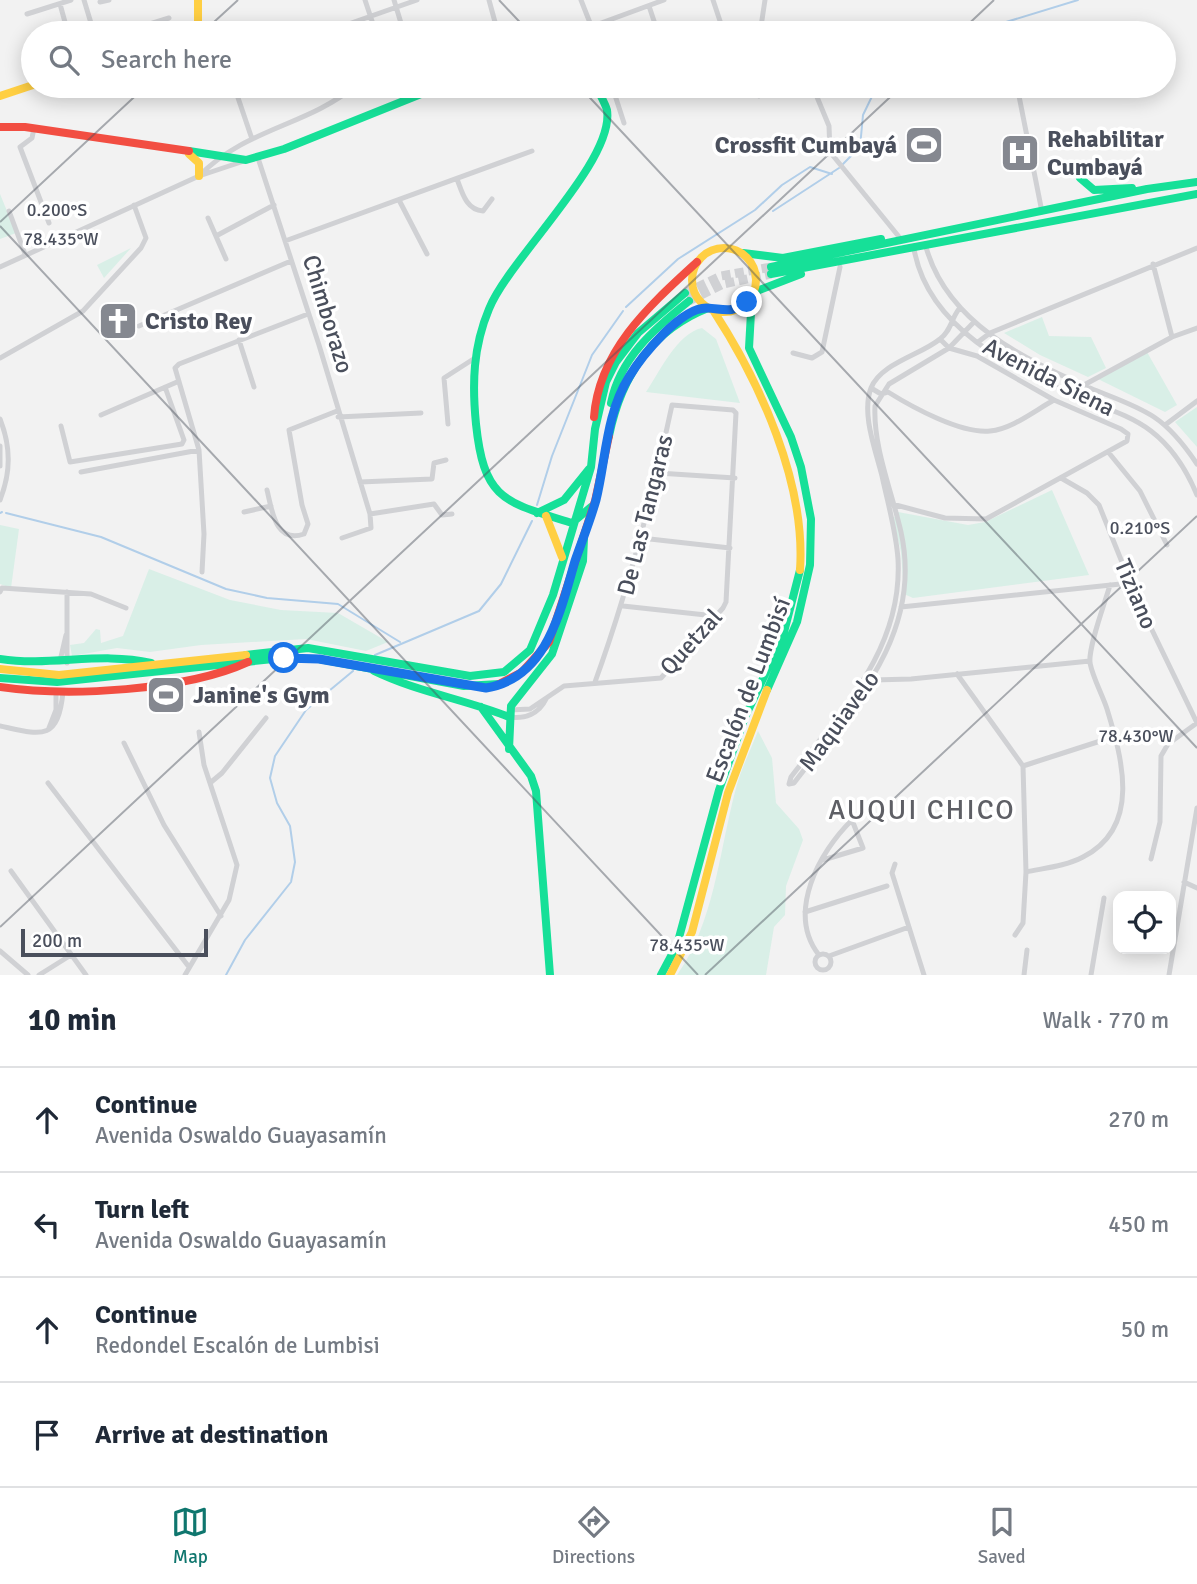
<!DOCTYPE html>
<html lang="en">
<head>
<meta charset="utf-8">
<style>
	body { margin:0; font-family:Signika,sans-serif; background:#f6f6f7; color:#1f2937 }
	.controls { position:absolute; right:21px; bottom:21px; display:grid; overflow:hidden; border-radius:14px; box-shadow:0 4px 18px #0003 }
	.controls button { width:63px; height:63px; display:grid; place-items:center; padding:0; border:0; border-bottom:2px solid #e0e1e3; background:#fff; color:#1f2937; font:35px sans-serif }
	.scale { position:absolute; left:21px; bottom:18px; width:187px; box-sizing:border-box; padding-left:7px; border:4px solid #4a4f5c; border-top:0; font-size:19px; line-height:24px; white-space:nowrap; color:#4a4f5c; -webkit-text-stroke:5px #fff; paint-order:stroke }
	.stop { position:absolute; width:21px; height:21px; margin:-16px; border:5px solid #1a73e8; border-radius:50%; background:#fff }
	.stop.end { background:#1a73e8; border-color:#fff; box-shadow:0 2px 7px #0008 }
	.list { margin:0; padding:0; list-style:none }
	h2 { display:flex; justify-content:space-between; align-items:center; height:91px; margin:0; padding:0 28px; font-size:30px }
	h2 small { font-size:23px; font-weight:400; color:#747a83 }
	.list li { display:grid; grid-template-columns:46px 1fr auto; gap:21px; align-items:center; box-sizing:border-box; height:105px; padding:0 28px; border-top:2px solid #e0e1e3 }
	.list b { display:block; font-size:26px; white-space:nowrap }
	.list p { margin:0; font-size:23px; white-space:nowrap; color:#747a83 }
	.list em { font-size:23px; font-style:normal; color:#747a83 }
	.icon { flex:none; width:38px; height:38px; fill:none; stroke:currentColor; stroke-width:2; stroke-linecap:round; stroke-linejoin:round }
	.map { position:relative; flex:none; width:1197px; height:975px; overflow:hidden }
	.search { position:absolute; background:#fff; box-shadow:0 4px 18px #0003; left:21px; right:21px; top:21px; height:77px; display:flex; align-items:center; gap:18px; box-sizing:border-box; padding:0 24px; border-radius:38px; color:#747a83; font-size:26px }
	.sheet { height:511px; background:#fff }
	nav { display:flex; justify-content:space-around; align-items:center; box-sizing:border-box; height:98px; border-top:2px solid #e0e1e3; background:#fff; font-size:19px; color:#747a83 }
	nav a { display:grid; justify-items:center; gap:4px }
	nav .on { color:#0f766e }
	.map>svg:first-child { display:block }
	.green { fill:#d9efe7 }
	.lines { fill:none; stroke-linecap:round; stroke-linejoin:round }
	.stream { stroke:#b1cee9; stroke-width:2 }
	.primary-tunnel { stroke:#d0d1d4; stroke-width:9; stroke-dasharray:9 4.5; stroke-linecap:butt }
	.street { stroke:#d0d1d4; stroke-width:5 }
	.fast { stroke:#16e098; stroke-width:8 }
	.slow { stroke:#ffcf43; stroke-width:8 }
	.jam { stroke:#f24e42; stroke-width:8 }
	.route { stroke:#1a73e8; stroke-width:9 }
	.ticks { fill:none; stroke:#4a4f5c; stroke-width:2; stroke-opacity:0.45 }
	.labels { text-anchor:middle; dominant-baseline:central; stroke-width:7; stroke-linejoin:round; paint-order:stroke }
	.poi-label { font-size:24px; font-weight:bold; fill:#4a4f5c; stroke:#fff; text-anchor:start }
	.street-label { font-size:24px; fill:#4a4f5c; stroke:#fff }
	.quarter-label { font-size:28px; letter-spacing:2px; fill:#5e5f65; stroke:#fff }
	.ticks-label { font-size:18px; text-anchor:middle; fill:#4a4f5c; stroke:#fff; stroke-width:7; stroke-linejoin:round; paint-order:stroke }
</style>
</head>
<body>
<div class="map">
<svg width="1197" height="975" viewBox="0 0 1197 975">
	<rect width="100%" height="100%" fill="#f2f2f2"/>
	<path class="green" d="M0,194L16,233L0,239Z
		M131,248L104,278L97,265Z
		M1042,317L1049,336L1091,337L1106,368L1088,377L1040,355L1004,333Z
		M702,328L716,339L740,403L646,392C659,373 677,333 702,328Z
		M1147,352L1177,405L1165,412L1098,379Z
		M1197,407V447L1175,422Z
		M1052,490L1089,575L913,598L904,594L901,552L893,519L898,512L968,525L985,522Z
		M0,525L19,529L11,588L0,584Z
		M149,569L230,600L281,610L338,613L388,642L366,651L306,639L201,645L150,652L117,648L72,656L70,645L84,643L96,629L100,630L101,643L123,636Z
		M758,731L772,758L776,803L799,829L803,840L786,886L785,915L774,927L766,975H677C714,923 719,853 735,792C740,771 750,751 758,731Z"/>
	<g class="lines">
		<path class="stream" d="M970,33L1078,0
			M843,164L860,147L863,115L877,86
			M773,211L839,168
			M626,307L678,259L755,210L782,185L810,167L832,174
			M537,505L552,456L592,355L623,311
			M0,513L2,512
			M6,513L101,537L226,589L267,598L338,604L400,642
			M375,655L479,611L501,584L532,521
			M226,975L245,940L291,882L295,862L290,826L277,803L270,778L275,756L306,710L353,671"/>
		<path class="primary-tunnel" d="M685,293L721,276L771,267
			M689,301L723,284L771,274"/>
		<path class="street" d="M84,0L94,33
			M365,0L376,33
			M394,0L404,33
			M489,0L498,33
			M581,0L594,33
			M713,0L724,33
			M100,2L109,0
			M60,4L68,33
			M649,6L658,33
			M27,14L71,0
			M121,33L169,18
			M323,33L417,0
			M574,33L664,0
			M760,33L765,0
			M234,86L252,139
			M612,86L624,123
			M758,86L759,96
			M819,86L817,97L829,126L830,152L900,238
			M1017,86L1042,212
			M34,128L32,138L20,147L49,223
			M258,158L319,345L370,514L434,504L442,515L452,514
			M199,176C246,128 307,126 355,86
			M457,179C462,192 466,210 483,211L492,199
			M399,200L427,254
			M9,211L25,254
			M208,218L226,259
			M216,236L274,205
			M285,241L532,151
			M926,247C947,322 1023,359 1090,388C1111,397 1134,404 1154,417C1172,429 1185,446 1197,464
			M914,249C928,328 1011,368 1078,397C1102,407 1130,415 1151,431C1172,447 1187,471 1197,495
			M1153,264L1172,337
			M0,267L199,176L244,161
			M139,326L291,261
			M239,340L254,387
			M978,342L990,333L1197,248
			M793,353L812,358L822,352L840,267
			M0,358L83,311L141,248L146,238L134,205
			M1084,385L1172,337L1197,328
			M871,388L881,394L888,392C912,407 961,434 990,431C1012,429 1034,411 1054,400
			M101,415L177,382
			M338,417L421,413
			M0,419C11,447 11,472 0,500
			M448,424L444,378L475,358
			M1165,425L1197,401
			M61,426L70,462L182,444L184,440L165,387
			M0,446V466
			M1109,453L1140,491L1167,545
			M81,472L199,450
			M658,473L735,478
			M1061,478L1087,493L1099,505L1136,597L1197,723L1168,744L1161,756L1160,822L1151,859
			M360,482L432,479L434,463L446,460
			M267,490C272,510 275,544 304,534L308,524L302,505L289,430L337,411
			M892,504L945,518L986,519L1127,441L1128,434L1121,429L1054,400L977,356L949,348L940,339
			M244,512L271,506
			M342,538L371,528L370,514
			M641,538L730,548
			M202,572L204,534L199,450L175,368L179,364L308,314
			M0,592L2,588L91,594L126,608
			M67,592V663
			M623,606L715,616
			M901,607L1130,583
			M60,661L66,635
			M957,674L1023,766L1026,872L1023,923L1015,935
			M873,680L911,679L1090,661
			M510,710L530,709L564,686L661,678L723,608L726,602L736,413L733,410L672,405C652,499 628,591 595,682
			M509,717C525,719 539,714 546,699
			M0,726C41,735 58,742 63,692
			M49,728L56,710V693
			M124,743L164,825L221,916
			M1023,766L1116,736
			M48,783L189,967
			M210,783L222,773L266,718
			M789,784L791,777C841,711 903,649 898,559C896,531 888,504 882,476C876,451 861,414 871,388C881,363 921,355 940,339C951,331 951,319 959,309
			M789,784L794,783C851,708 924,635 901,532C892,492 873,447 875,406L889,384L949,348L974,322
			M895,864L892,873L924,975
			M11,871L86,975
			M1026,872C1045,868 1066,866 1083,857C1142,827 1122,758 1107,709C1102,694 1093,678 1090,663C1088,647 1105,603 1110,585
			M1184,882L1197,888
			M805,912L887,886
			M0,951L28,975
			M815 962a8 8 0 1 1 16 0a8 8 0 1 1-16 0Z
			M819,955C786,913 819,852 852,820L863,848L823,860
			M829,956L909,927
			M39,975L71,955
			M185,975L229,900L237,865L204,765L199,732
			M1024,975L1027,950
			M1091,975L1104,898
			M1169,975L1197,808"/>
		<path class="fast" d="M189,151L246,160L284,149L441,86
			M1080,178L1094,190L1132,188
			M743,253L783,258L881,239
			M771,267L1147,189L1197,182
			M771,274L1197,194
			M754,292L801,274
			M752,295L749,348L791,437L801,467L811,519L810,565L797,622L767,690
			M611,403C620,358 654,329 689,301
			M609,436C621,377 650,331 708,308
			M591,507L572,523C505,502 484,501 476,424C472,384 473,347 489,309C509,259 615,161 607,110C605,103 599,93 596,86
			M537,513L564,500L589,469
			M246,655L308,648L470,676L504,672L530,650L553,595L591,467L595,429L606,382L616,362L638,333L685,293
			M0,659C51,667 101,651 151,663
			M374,671C417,692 464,699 509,717
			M0,678L57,682L283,658L319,659L464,686L499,684
			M481,707L531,776L536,791L550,975
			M509,749L511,706L552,654L583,561L584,538
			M661,975L677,945L719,790L745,717L783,636L800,570"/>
		<path class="slow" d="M189,33L198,25V0
			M0,96L33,85
			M189,154L199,163V176
			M692 280a32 32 0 1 1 64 0a32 32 0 1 1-64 0Z
			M713,310C760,382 806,483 800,570
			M546,516L562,557
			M0,669L59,675L246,655
			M670,975L692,932L728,793L767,690"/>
		<path class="jam" d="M0,127H25L189,151
			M594,417C599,350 650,305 697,262
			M499,684L522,672L549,642L595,501L609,436
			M0,687C68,697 185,691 248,662"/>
	</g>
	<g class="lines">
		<path class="route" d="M284,658L319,659L486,688C547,678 560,612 575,561C582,541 590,521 596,500C606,459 606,414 629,377C641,357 681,307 707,308C724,309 731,314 747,302"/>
	</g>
	<path class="ticks" d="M499,0L530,33M202,33L238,0M959,33L994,0M579,86L1197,748M0,222L146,86M0,226L698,975M0,927L902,86M705,975L1197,516"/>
	<defs>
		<g id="stadium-square" transform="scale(2.0125)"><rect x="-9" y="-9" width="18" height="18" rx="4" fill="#858890" stroke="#fff"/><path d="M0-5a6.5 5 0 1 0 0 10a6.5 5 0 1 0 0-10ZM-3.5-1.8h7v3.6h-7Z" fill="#fff"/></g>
		<g id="hospital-square" transform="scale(2.0125)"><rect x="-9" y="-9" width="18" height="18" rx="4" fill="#858890" stroke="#fff"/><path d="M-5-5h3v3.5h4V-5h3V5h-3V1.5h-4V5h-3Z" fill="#fff"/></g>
		<g id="church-square" transform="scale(2.0125)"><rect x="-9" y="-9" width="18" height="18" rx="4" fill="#858890" stroke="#fff"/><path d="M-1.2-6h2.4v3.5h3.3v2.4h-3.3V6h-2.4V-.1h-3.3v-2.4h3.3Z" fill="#fff"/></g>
	</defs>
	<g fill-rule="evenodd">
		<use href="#stadium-square" x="924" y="145"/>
		<use href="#hospital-square" x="1020" y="153"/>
		<use href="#church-square" x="118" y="321"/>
		<use href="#stadium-square" x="166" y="695"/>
	</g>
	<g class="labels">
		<g class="poi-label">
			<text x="1047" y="139">Rehabilitar<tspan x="1047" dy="28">Cumbayá</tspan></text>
			<text x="897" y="145" text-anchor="end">Crossfit Cumbayá</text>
			<text x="145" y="321">Cristo Rey</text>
			<text x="193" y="695">Janine's Gym</text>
		</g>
		<g class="street-label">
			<text transform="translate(328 314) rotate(73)">Chimborazo</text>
			<text transform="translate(1049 377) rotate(27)">Avenida Siena</text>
			<text transform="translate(645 515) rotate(-76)">De Las Tangaras</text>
			<text transform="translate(1136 594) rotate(67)">Tiziano</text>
			<text transform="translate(691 642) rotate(-48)">Quetzal</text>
			<text transform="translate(748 690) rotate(-69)">Escalón de Lumbisí</text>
			<text transform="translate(839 721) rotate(-54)">Maquiavelo</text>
		</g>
		<g class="quarter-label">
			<text x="922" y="810">AUQUI CHICO</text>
		</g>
	</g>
	<g class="ticks-label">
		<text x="57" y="216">0.200°S</text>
		<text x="61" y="245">78.435°W</text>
		<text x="1140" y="534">0.210°S</text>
		<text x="1136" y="742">78.430°W</text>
		<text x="687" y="951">78.435°W</text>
	</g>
</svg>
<div class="controls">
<button><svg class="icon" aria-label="locate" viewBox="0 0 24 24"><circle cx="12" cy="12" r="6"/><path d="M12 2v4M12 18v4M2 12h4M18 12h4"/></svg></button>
</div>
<div class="scale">200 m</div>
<div class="stop" style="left:284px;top:658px"></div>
<div class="stop end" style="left:747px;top:302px"></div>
<div class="search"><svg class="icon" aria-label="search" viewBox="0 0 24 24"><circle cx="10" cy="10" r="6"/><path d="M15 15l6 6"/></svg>Search here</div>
</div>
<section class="sheet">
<h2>10 min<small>Walk · 770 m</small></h2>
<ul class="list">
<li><svg class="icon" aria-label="ahead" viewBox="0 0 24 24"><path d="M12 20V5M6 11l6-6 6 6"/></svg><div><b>Continue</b><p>Avenida Oswaldo Guayasamín</p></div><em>270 m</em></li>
<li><svg class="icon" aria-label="left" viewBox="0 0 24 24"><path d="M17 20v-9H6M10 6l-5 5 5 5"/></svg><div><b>Turn left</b><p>Avenida Oswaldo Guayasamín</p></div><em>450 m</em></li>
<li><svg class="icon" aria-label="ahead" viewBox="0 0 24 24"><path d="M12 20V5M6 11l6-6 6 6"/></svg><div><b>Continue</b><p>Redondel Escalón de Lumbisi</p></div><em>50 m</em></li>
<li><svg class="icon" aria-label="arrive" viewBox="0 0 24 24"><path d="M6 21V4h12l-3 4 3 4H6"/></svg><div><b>Arrive at destination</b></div></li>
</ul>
</section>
<nav>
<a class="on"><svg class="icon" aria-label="map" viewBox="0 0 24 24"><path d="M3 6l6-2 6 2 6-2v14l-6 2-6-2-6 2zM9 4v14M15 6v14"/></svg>Map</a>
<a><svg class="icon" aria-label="directions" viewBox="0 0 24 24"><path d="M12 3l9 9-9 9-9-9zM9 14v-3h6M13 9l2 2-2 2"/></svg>Directions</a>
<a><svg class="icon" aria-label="saved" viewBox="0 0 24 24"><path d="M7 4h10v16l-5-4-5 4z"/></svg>Saved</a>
</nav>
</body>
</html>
